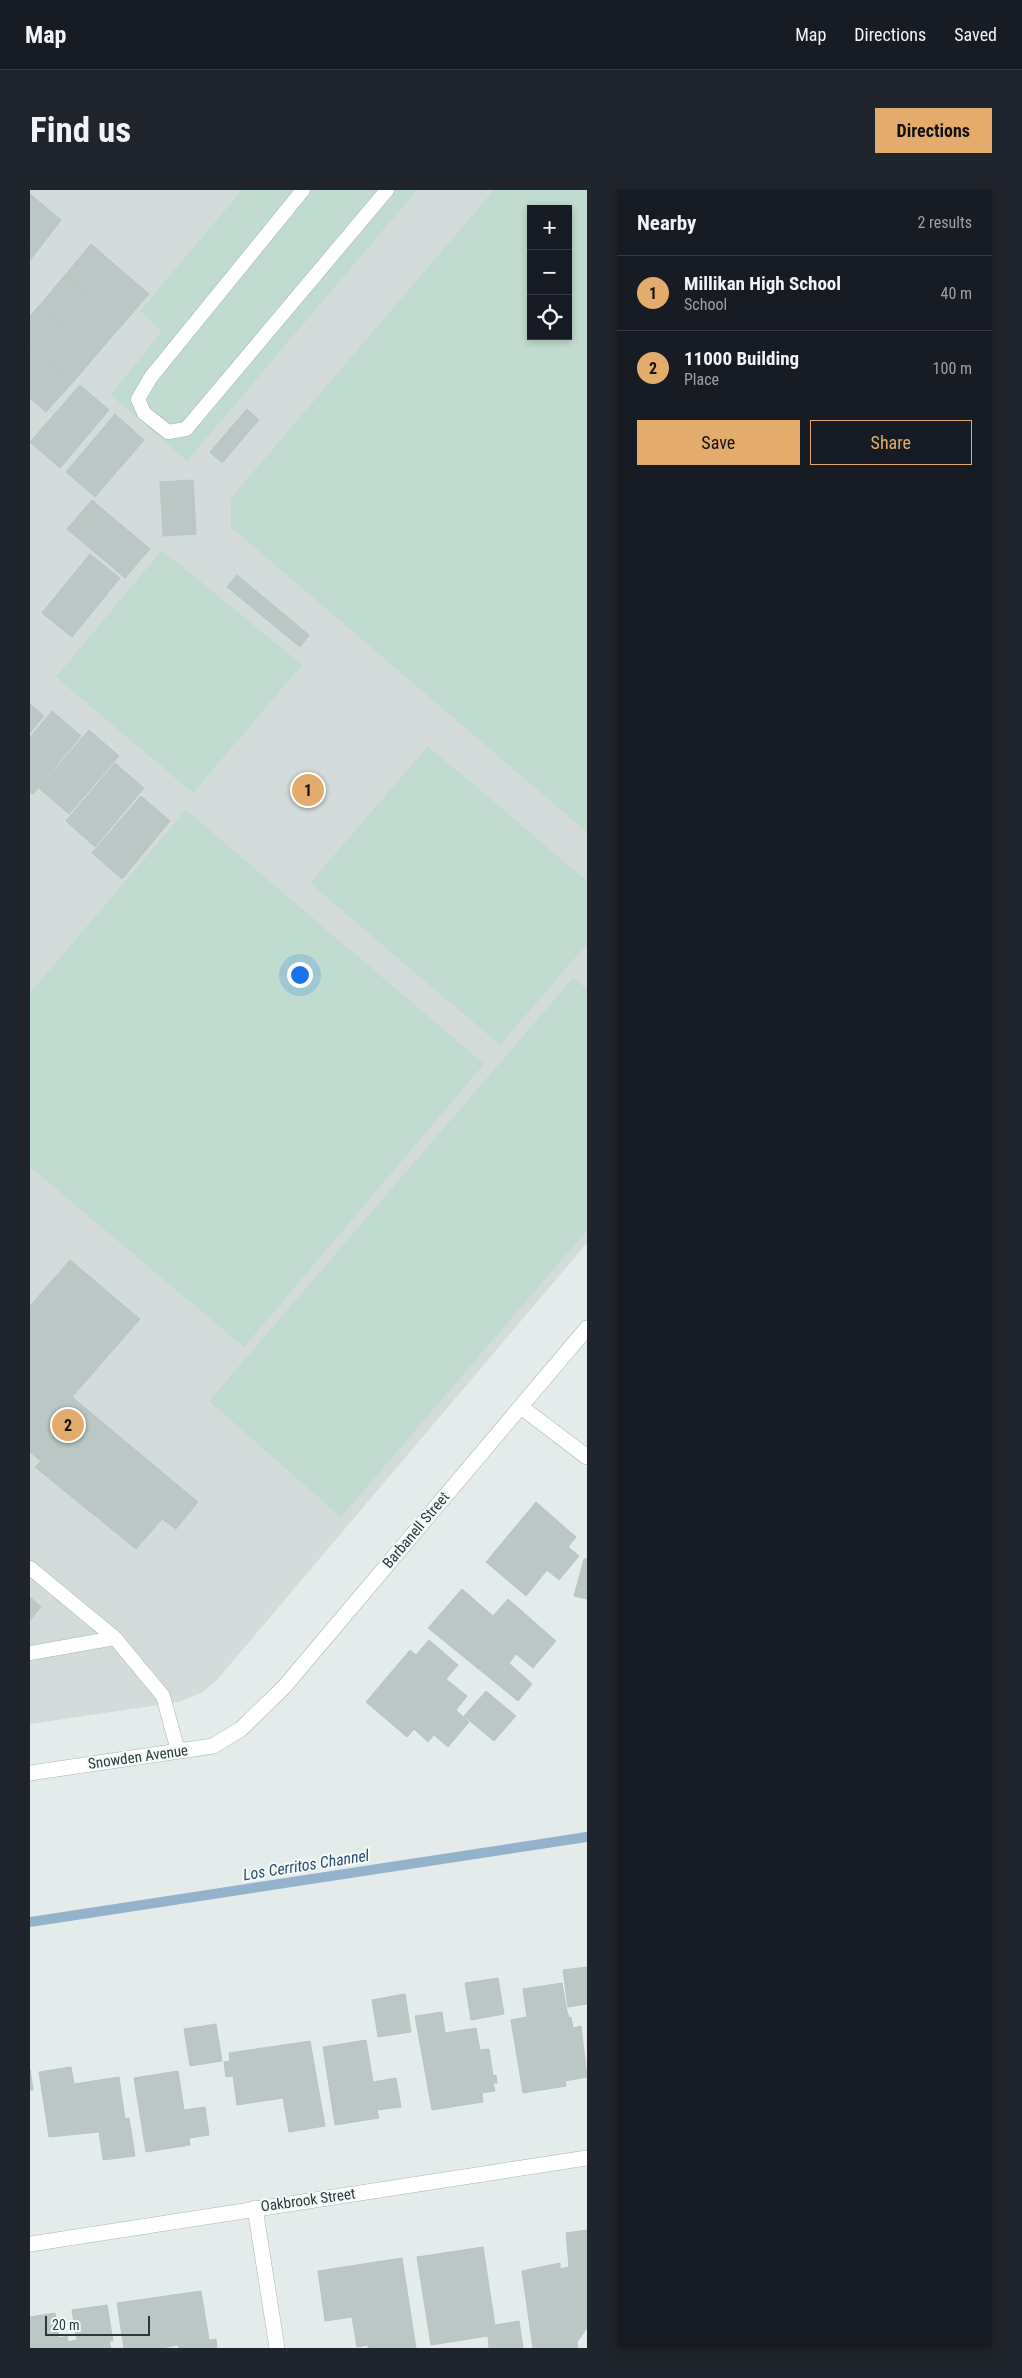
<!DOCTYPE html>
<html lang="en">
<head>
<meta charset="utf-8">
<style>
	body { margin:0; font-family:"Roboto Condensed",sans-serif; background:#20242c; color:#f1f3f6 }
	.controls { position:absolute; right:15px; top:15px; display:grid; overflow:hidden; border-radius:0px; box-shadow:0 2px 8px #0003 }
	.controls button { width:45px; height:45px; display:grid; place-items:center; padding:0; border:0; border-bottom:1px solid #363941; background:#171b24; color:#f1f3f6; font:25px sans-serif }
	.scale { position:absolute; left:15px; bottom:12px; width:105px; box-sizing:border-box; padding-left:5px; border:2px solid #263c3c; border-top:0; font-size:14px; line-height:18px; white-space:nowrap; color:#263c3c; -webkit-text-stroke:4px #f5f9f8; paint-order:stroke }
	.you { position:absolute; left:269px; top:784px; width:18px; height:18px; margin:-12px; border:4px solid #fff; border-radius:50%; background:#1a73e8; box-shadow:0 0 0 8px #1a73e833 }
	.badge { display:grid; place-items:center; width:32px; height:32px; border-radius:50%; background:#e3ab6c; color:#111; font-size:16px; font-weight:700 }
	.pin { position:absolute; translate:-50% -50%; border:2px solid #fff; box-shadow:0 1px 5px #0006 }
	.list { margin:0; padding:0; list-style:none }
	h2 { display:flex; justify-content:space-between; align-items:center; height:65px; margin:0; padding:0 20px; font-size:21px }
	h2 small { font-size:16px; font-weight:400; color:#9ea1a6 }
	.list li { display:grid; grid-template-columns:32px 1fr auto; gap:15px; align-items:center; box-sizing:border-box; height:75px; padding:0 20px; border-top:1px solid #363941 }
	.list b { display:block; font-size:19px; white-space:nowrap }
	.list p { margin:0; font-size:16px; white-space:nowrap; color:#9ea1a6 }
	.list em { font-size:16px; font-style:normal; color:#9ea1a6 }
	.actions { display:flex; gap:10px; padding:15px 20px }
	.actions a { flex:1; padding:11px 0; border:1px solid #e3ab6c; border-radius:0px; text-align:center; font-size:18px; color:#e3ab6c }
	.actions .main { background:#e3ab6c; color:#111 }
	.icon { flex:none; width:28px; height:28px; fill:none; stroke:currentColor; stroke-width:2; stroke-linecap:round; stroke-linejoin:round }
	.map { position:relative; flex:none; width:557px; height:2158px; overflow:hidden; border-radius:0px }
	header { display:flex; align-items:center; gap:30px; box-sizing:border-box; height:70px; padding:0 25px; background:#171b24; border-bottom:1px solid #363941 }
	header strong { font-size:24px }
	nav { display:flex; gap:28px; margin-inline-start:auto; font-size:18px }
	.intro { display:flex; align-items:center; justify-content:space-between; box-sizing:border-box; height:120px; padding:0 30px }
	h1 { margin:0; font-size:35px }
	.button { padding:12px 22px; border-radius:0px; background:#e3ab6c; color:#111; font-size:18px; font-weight:700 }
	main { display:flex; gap:30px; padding:0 30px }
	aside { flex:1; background:#171b24; border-radius:0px; box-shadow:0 2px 8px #0003 }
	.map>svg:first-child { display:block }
	.built { fill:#d3dcda; fill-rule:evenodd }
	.green { fill:#c0dbcf; fill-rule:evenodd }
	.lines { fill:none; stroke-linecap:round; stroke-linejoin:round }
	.stream { stroke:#93b2cb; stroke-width:10 }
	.building { fill:#bac7c5; stroke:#b7c5c3 }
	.service-casing { stroke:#a7b4b3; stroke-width:15 }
	.minor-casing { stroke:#a7b4b3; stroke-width:16 }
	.tertiary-casing { stroke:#a7b4b3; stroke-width:16 }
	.service { stroke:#fff; stroke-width:14 }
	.minor { stroke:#fff; stroke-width:15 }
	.tertiary { stroke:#fff; stroke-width:15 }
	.labels { text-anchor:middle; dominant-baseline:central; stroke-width:4; stroke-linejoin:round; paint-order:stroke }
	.street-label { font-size:15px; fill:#263c3c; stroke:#f5f9f8 }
	.water-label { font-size:16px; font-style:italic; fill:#264f72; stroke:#f5f9f8 }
</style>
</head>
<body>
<header>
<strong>Map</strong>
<nav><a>Map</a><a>Directions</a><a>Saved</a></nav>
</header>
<div class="intro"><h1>Find us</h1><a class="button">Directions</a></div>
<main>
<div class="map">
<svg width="557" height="2158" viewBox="0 0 557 2158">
	<rect width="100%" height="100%" fill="#e4eceb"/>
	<path class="built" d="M0,0H557V1053L187,1490L173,1502L149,1512L0,1534ZM501,19H538V146H501Z"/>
	<path class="green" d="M212,0H387L157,271L81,205L132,141L110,121Z
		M464,0H557V642L201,337V308ZM501,19H538V146H501Z
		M132,360L272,475L163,603L26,487Z
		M398,556L557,691V754L470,855L280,693Z
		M156,620L454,874L214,1157L0,977V803Z
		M543,788L557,799V1040L311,1327L179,1211Z"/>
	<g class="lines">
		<path class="stream" d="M0,1732L557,1647"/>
	</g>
	<path class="building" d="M0,4L31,30L8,60L0,53Z
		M0,53L8,60L0,70Z
		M61,54L119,104L93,134L35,85Z
		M35,85L93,134L67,164L9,116Z
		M9,116L67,164L43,192L0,157V126Z
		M0,157L43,192L16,222L0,208Z
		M50,195L79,220L30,278L0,252Z
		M217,219L229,230L192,273L180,262Z
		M85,224L114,250L65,307L36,282Z
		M163,290L166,344L133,346L130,292Z
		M62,310L120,359L95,388L37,339Z
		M60,364L90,388L42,447L12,423Z
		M207,385L279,445L270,457L197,397Z
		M0,514L14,526L0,543Z
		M22,521L51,546L3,604L0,602V547Z
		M59,540L89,566L39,624L9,598Z
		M85,573L114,598L65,657L36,631Z
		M111,606L140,631L92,689L62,663Z
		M40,1070L110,1129L42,1207L168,1312L146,1339L132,1329L106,1359L5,1277L11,1271L0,1262V1116Z
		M506,1312L546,1347L538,1357L549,1366L529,1390L517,1380L496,1406L456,1372Z
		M554,1369H557V1409L544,1406Z
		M432,1399L463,1426L478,1409L526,1451L503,1478L486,1464L479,1473L502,1494L488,1511L398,1438Z
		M0,1407L11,1417L0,1430Z
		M399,1450L428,1475L416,1489L437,1506L426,1520L439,1532L418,1557L404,1545L398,1552L384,1539L377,1547L336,1512L380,1460L386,1465Z
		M456,1501L486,1526L464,1551L434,1526Z
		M557,1777V1814L538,1817L533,1780Z
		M468,1788L474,1824L441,1830L435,1793Z
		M532,1793L537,1821L539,1828L541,1827L543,1838L551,1836L557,1887L535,1891L536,1896L493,1903L481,1830L497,1827L493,1799Z
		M375,1804L381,1842L348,1847L342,1810Z
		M412,1822L415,1843L446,1838L450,1860L459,1859L463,1886L466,1885L467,1893H463L465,1901L452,1903L453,1912L402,1920L385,1826Z
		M186,1834L192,1871L160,1876L154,1839Z
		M336,1850L343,1892L366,1888L371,1917L347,1920L349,1928L305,1935L293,1857Z
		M280,1851L295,1936L259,1942L253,1908L207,1915L203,1886L196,1887L194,1872L200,1871L199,1863Z
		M41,1877L44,1894L89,1887L95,1929L99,1928L105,1966L73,1970L69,1942L19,1947L9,1882Z
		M0,1879L3,1900H0Z
		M148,1881L154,1920L175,1917L179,1945L159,1948L160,1955L116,1962L104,1888Z
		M557,2040V2138L547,2152L548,2158H503L492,2081L530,2073V2079L539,2077L536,2043Z
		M453,2057L465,2135L489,2131L493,2158H459L458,2146L401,2155L387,2067Z
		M372,2068L386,2158H338V2155L327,2157L322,2127L295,2131L288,2081Z
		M171,2101L179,2150L186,2149L187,2158H149L148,2155L132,2158H94L87,2113Z
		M77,2115L83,2151H79L81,2158H0V2127L25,2123L29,2148L37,2146L38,2152L47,2150L42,2120Z"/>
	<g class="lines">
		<g class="service-casing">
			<path id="service" d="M273,0L121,187L108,209L114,223L138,242L156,239L357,0
				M0,1378L85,1448L133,1506L148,1561
				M0,1463L85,1448"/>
		</g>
		<g class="minor-casing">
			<path id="minor" d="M491,1217L557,1267
				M225,2018L247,2158
				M0,2054L557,1968"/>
		</g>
		<g class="tertiary-casing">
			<path id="tertiary" d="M0,1583L183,1556L211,1539L255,1496L557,1138"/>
		</g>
		<use href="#service" class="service"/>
		<use href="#minor" class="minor"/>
		<use href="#tertiary" class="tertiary"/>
	</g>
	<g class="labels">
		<g class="street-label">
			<text transform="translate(386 1340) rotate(-50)">Barbanell Street</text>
			<text transform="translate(108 1567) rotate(-8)">Snowden Avenue</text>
			<text transform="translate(278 2010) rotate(-8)">Oakbrook Street</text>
		</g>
		<g class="water-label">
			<text transform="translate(276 1675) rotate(-9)">Los Cerritos Channel</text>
		</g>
	</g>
</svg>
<div class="controls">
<button>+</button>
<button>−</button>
<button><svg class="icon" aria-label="locate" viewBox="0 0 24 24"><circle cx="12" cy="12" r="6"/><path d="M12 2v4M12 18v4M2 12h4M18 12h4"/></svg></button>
</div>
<div class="scale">20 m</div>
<div class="you"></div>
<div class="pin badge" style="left:278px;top:600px">1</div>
<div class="pin badge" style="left:38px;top:1235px">2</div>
</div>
<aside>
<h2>Nearby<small>2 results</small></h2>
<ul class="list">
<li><span class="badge">1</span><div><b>Millikan High School</b><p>School</p></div><em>40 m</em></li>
<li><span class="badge">2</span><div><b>11000 Building</b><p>Place</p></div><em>100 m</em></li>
</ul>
<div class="actions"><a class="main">Save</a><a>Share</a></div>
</aside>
</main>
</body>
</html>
